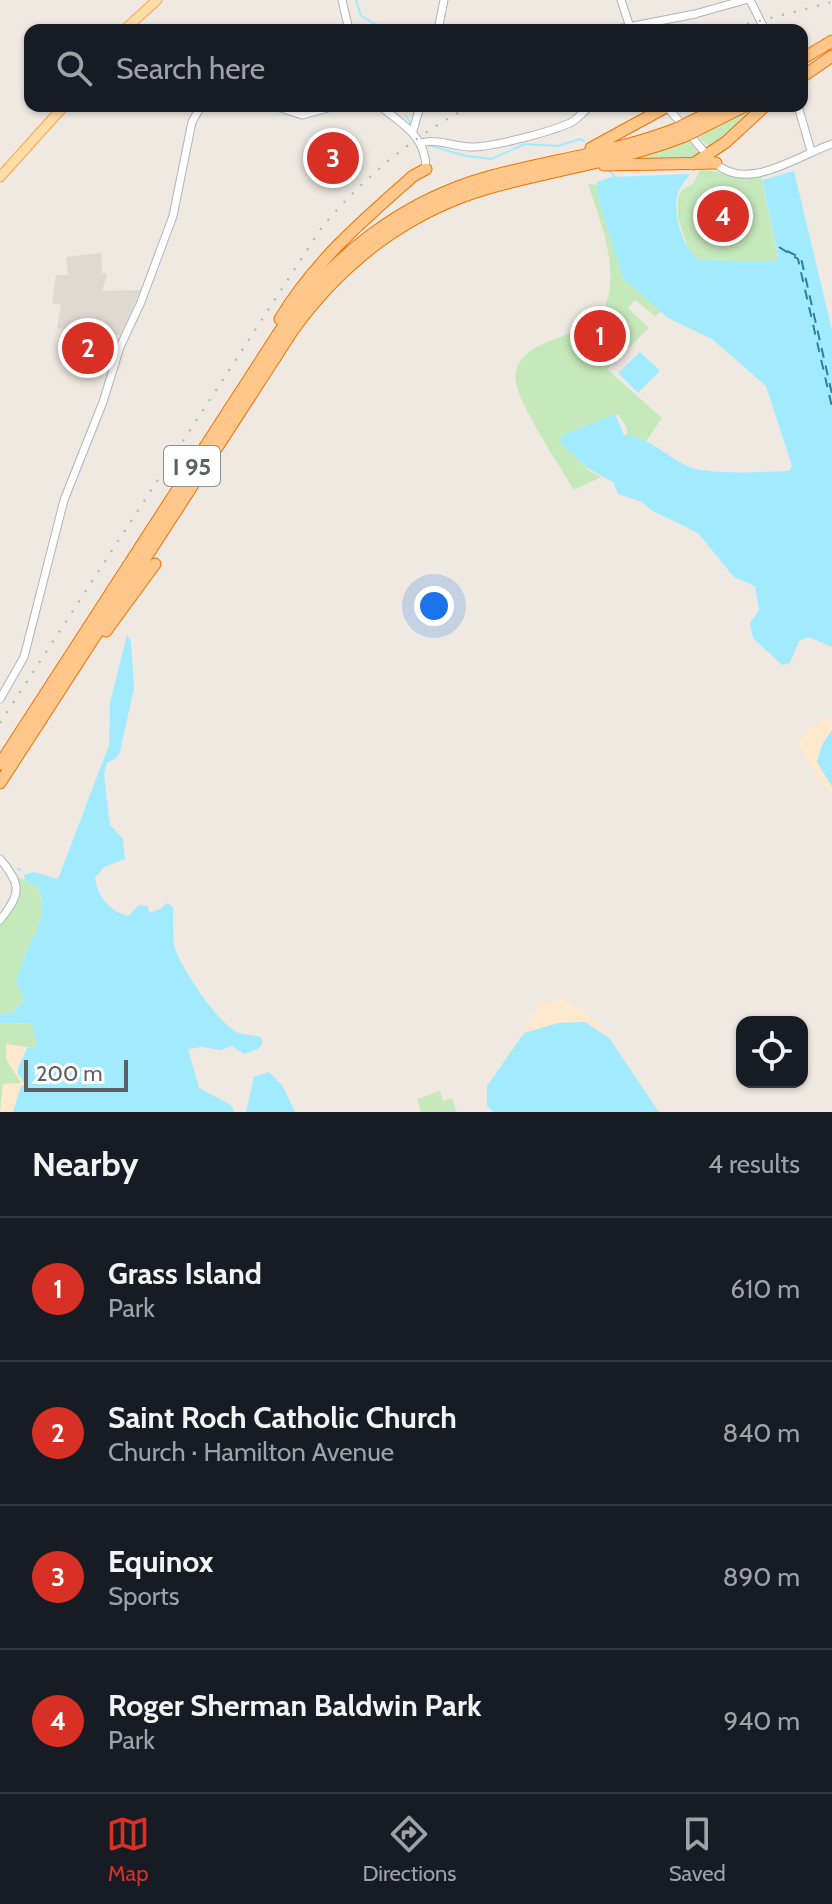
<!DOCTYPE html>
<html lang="en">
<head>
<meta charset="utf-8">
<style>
	body { margin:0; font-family:Cabin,sans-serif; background:#242831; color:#f1f3f6 }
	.controls { position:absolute; right:24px; bottom:24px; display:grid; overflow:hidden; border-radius:16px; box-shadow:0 2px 6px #0004 }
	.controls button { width:72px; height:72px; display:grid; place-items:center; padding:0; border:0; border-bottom:2px solid #363941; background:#171b24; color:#f1f3f6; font:40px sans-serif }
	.scale { position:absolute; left:24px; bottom:20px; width:104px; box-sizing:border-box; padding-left:8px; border:4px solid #5b6165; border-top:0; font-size:22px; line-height:28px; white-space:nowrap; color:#5b6165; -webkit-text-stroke:6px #fff; paint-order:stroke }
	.you { position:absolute; left:434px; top:606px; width:28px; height:28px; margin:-20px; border:6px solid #fff; border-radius:50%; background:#1a73e8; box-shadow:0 0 0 12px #1a73e833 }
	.badge { display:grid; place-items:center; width:52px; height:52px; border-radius:50%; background:#d93025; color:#fff; font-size:26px; font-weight:700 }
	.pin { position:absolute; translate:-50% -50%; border:4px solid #fff; box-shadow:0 2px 8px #0006 }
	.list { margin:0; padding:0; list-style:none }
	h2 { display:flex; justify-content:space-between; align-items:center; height:104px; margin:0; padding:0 32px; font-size:34px }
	h2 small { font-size:26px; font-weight:400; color:#9ea1a6 }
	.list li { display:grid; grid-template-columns:52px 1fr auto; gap:24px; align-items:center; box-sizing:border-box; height:144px; padding:0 32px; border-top:2px solid #363941 }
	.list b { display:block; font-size:30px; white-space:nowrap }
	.list p { margin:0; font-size:26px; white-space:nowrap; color:#9ea1a6 }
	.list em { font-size:26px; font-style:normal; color:#9ea1a6 }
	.icon { flex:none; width:44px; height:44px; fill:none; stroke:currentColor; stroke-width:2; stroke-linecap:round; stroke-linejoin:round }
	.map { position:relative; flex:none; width:832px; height:1112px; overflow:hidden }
	.search { position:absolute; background:#171b24; box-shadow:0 2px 6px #0004; left:24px; right:24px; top:24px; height:88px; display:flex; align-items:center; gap:20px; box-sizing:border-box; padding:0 28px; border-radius:16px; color:#9ea1a6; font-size:30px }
	.sheet { height:680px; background:#171b24 }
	nav { display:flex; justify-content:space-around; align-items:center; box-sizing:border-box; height:112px; border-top:2px solid #363941; background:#171b24; font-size:22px; color:#9ea1a6 }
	nav a { display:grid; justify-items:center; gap:4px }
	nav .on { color:#d93025 }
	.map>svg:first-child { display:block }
	.education { fill:#dfd9d1 }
	.green { fill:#c6e9bc }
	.sand { fill:#fee8ce }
	.water { fill:#a2ebff }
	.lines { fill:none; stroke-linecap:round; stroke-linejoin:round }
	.stream { stroke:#a2ebff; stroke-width:2 }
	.ferry { stroke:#2e7fa0; stroke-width:2; stroke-dasharray:10 8; stroke-linecap:butt }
	.secondary-casing { stroke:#afb5b9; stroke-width:9 }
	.primary-casing { stroke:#ffa44b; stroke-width:11 }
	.highway-casing { stroke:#f17000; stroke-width:13 }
	.secondary { stroke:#fff; stroke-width:7 }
	.primary { stroke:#ffdda7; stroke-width:9 }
	.highway { stroke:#ffc789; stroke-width:11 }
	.rail { stroke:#b2b3b4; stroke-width:2; stroke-dasharray:2 10; stroke-linecap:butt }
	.highway-bridge-casing { stroke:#f17000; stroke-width:13; stroke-linecap:butt }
	.highway-bridge { stroke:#ffc789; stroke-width:11 }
	.labels { text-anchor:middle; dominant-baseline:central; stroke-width:8; stroke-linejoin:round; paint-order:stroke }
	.shield { fill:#fff; stroke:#8c9093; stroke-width:2 }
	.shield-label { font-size:24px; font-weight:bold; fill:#5b6165 }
</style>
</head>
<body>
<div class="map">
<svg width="832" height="1112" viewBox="0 0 832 1112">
	<rect width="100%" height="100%" fill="#efe9e2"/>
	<path class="education" d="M101,253L102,273L107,274L102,291L141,290L120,335L57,328L61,305L52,303L56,275H68L66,257Z"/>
	<path class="green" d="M753,106H762L714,148H710L698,136Z
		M688,140L698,152L696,159L623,161Z
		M700,170C721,170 739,181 761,177L778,257L775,262L708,261L699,260L690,254L678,218V197L682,190L694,183Z
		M588,184L599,185L662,311L655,316L635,300L628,308L649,328L607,369L662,418L644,444L627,439V428L618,415H612L564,444L588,470L601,477L574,490C560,466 520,407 516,383C509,337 585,340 601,314C624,277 600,221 588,184Z
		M18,877L38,887L44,911L41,923L27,951L24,998L14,1012L0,1014V924L19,899Z
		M32,1023L38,1049L27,1048V1085L0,1112V1024Z
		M440,1091L443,1101L452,1098L457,1112H421L417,1099Z"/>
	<path class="sand" d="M832,716V730L817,762L832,787V795L810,767L799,743C804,731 821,719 832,716Z
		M559,997L593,1019L609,1038L585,1022L524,1033L515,1046L531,1020L539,1002L542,1000L544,1004L559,1001Z
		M6,1044L38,1049L20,1112H0L3,1084L21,1083L6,1059Z"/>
	<path class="water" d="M794,171L832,330V647L809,637L799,641L790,663L782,665L753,638L750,623L759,610L755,586L734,577L698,533L651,510L642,502L618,494L613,482L587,468L560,442L563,435L615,414L624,435C649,436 667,458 690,467C710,475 765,472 789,471L792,466L766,386L712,339L668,318L623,278L597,195V182L611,177L690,174C687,179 682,184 679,190C671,208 682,249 699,260L774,262L778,256L762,180Z
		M640,352L660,371L638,393L618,373Z
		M127,635L131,641L134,688L120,752L116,758L107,763L104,774L110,825L123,839L125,859L104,867L95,878C98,897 109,911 128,916L139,905L148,906L149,913L160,909L167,903L173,907C174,919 172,932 174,944C177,963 220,1027 239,1033C247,1036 254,1034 262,1038V1044L258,1049L244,1054L232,1046L221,1050L201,1047L188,1049L199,1088L231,1105L234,1112H13L21,1086L26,1085L18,1074V1068L27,1048H37L32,1023L0,1024V1014L14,1012L24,999L16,982C19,971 23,960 27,950C38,926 48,914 38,887L25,881L24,875L34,872L58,879L109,745L110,703Z
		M832,730V787L817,762L822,745Z
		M585,1022L609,1038L659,1112H494L487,1106V1086L524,1033L558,1023Z
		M269,1072L282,1085L295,1112H246L254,1077Z"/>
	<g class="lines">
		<path class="stream" d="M356,0L361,16L386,30
			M406,116L411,124
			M428,145L466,156L491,159L525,144L558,146L580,139L584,141
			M609,170L615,177
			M18,869L20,870"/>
		<path class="ferry" d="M779,247L798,259L832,407
			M787,251L801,258L832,394"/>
		<g class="secondary-casing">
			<path id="secondary" d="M342,0L349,30
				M621,0L631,30
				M750,0L765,30
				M438,30L444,0
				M613,30L695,14L745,0
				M275,106L302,115L335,106
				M380,106C403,125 426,136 426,169
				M666,106C683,124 697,146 715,163C748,193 798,155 832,144
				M798,106L811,151
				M413,131L420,106
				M421,143C438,138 454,147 471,147C493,147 550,132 570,123C578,119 583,113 589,106
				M0,699L24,657L64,500L103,402L120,347L141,302L173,216L192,122L201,106
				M0,859C22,885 21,894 0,920"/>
		</g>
		<g class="primary-casing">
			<path id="primary" d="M124,30L157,0
				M0,177L64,106"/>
		</g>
		<g class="highway-casing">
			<path id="highway" d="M802,59L832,41
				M802,77L832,56
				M688,123L724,106
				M695,131L745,106
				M591,148L668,106
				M693,164L726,142L765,106
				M604,165L716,163
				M280,319C315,261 363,220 413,176L426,169
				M106,631L155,564
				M0,764L280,331C330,257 402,201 488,177C551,160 617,152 678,128
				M0,783L293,330C342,262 408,211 489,188C554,169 622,161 685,136"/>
		</g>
		<use href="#secondary" class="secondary"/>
		<use href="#primary" class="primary"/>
		<use href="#highway" class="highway"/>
		<path class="rail" d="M724,30L832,2
			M0,723L322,227C364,177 413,136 471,106"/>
		<g class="highway-bridge-casing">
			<path id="highway-bridge" d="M678,128L688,123
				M685,136L695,131"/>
		</g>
		<use href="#highway-bridge" class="highway-bridge"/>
	</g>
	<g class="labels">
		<rect class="shield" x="164" y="446" width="56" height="40" rx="6"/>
		<g class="shield-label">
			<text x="192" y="466">I 95</text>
		</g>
	</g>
</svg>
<div class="controls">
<button><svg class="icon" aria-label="locate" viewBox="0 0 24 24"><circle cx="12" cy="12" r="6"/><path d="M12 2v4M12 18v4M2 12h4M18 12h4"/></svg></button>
</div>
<div class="scale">200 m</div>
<div class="you"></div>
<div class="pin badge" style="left:600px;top:336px">1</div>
<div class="pin badge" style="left:88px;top:348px">2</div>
<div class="pin badge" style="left:333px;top:158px">3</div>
<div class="pin badge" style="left:723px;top:216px">4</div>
<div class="search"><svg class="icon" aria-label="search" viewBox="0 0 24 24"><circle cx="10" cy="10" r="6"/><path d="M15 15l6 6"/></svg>Search here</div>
</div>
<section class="sheet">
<h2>Nearby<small>4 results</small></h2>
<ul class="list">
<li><span class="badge">1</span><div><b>Grass Island</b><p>Park</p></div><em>610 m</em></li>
<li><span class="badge">2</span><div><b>Saint Roch Catholic Church</b><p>Church · Hamilton Avenue</p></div><em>840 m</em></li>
<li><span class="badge">3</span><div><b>Equinox</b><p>Sports</p></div><em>890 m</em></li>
<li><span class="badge">4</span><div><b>Roger Sherman Baldwin Park</b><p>Park</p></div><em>940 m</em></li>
</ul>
</section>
<nav>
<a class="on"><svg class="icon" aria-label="map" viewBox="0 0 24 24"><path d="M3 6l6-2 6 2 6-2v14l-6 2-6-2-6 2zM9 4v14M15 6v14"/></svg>Map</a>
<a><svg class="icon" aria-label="directions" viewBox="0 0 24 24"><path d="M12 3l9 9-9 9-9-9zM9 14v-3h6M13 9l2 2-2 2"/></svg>Directions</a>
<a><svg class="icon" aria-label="saved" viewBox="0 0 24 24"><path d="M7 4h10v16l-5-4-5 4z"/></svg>Saved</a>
</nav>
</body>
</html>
